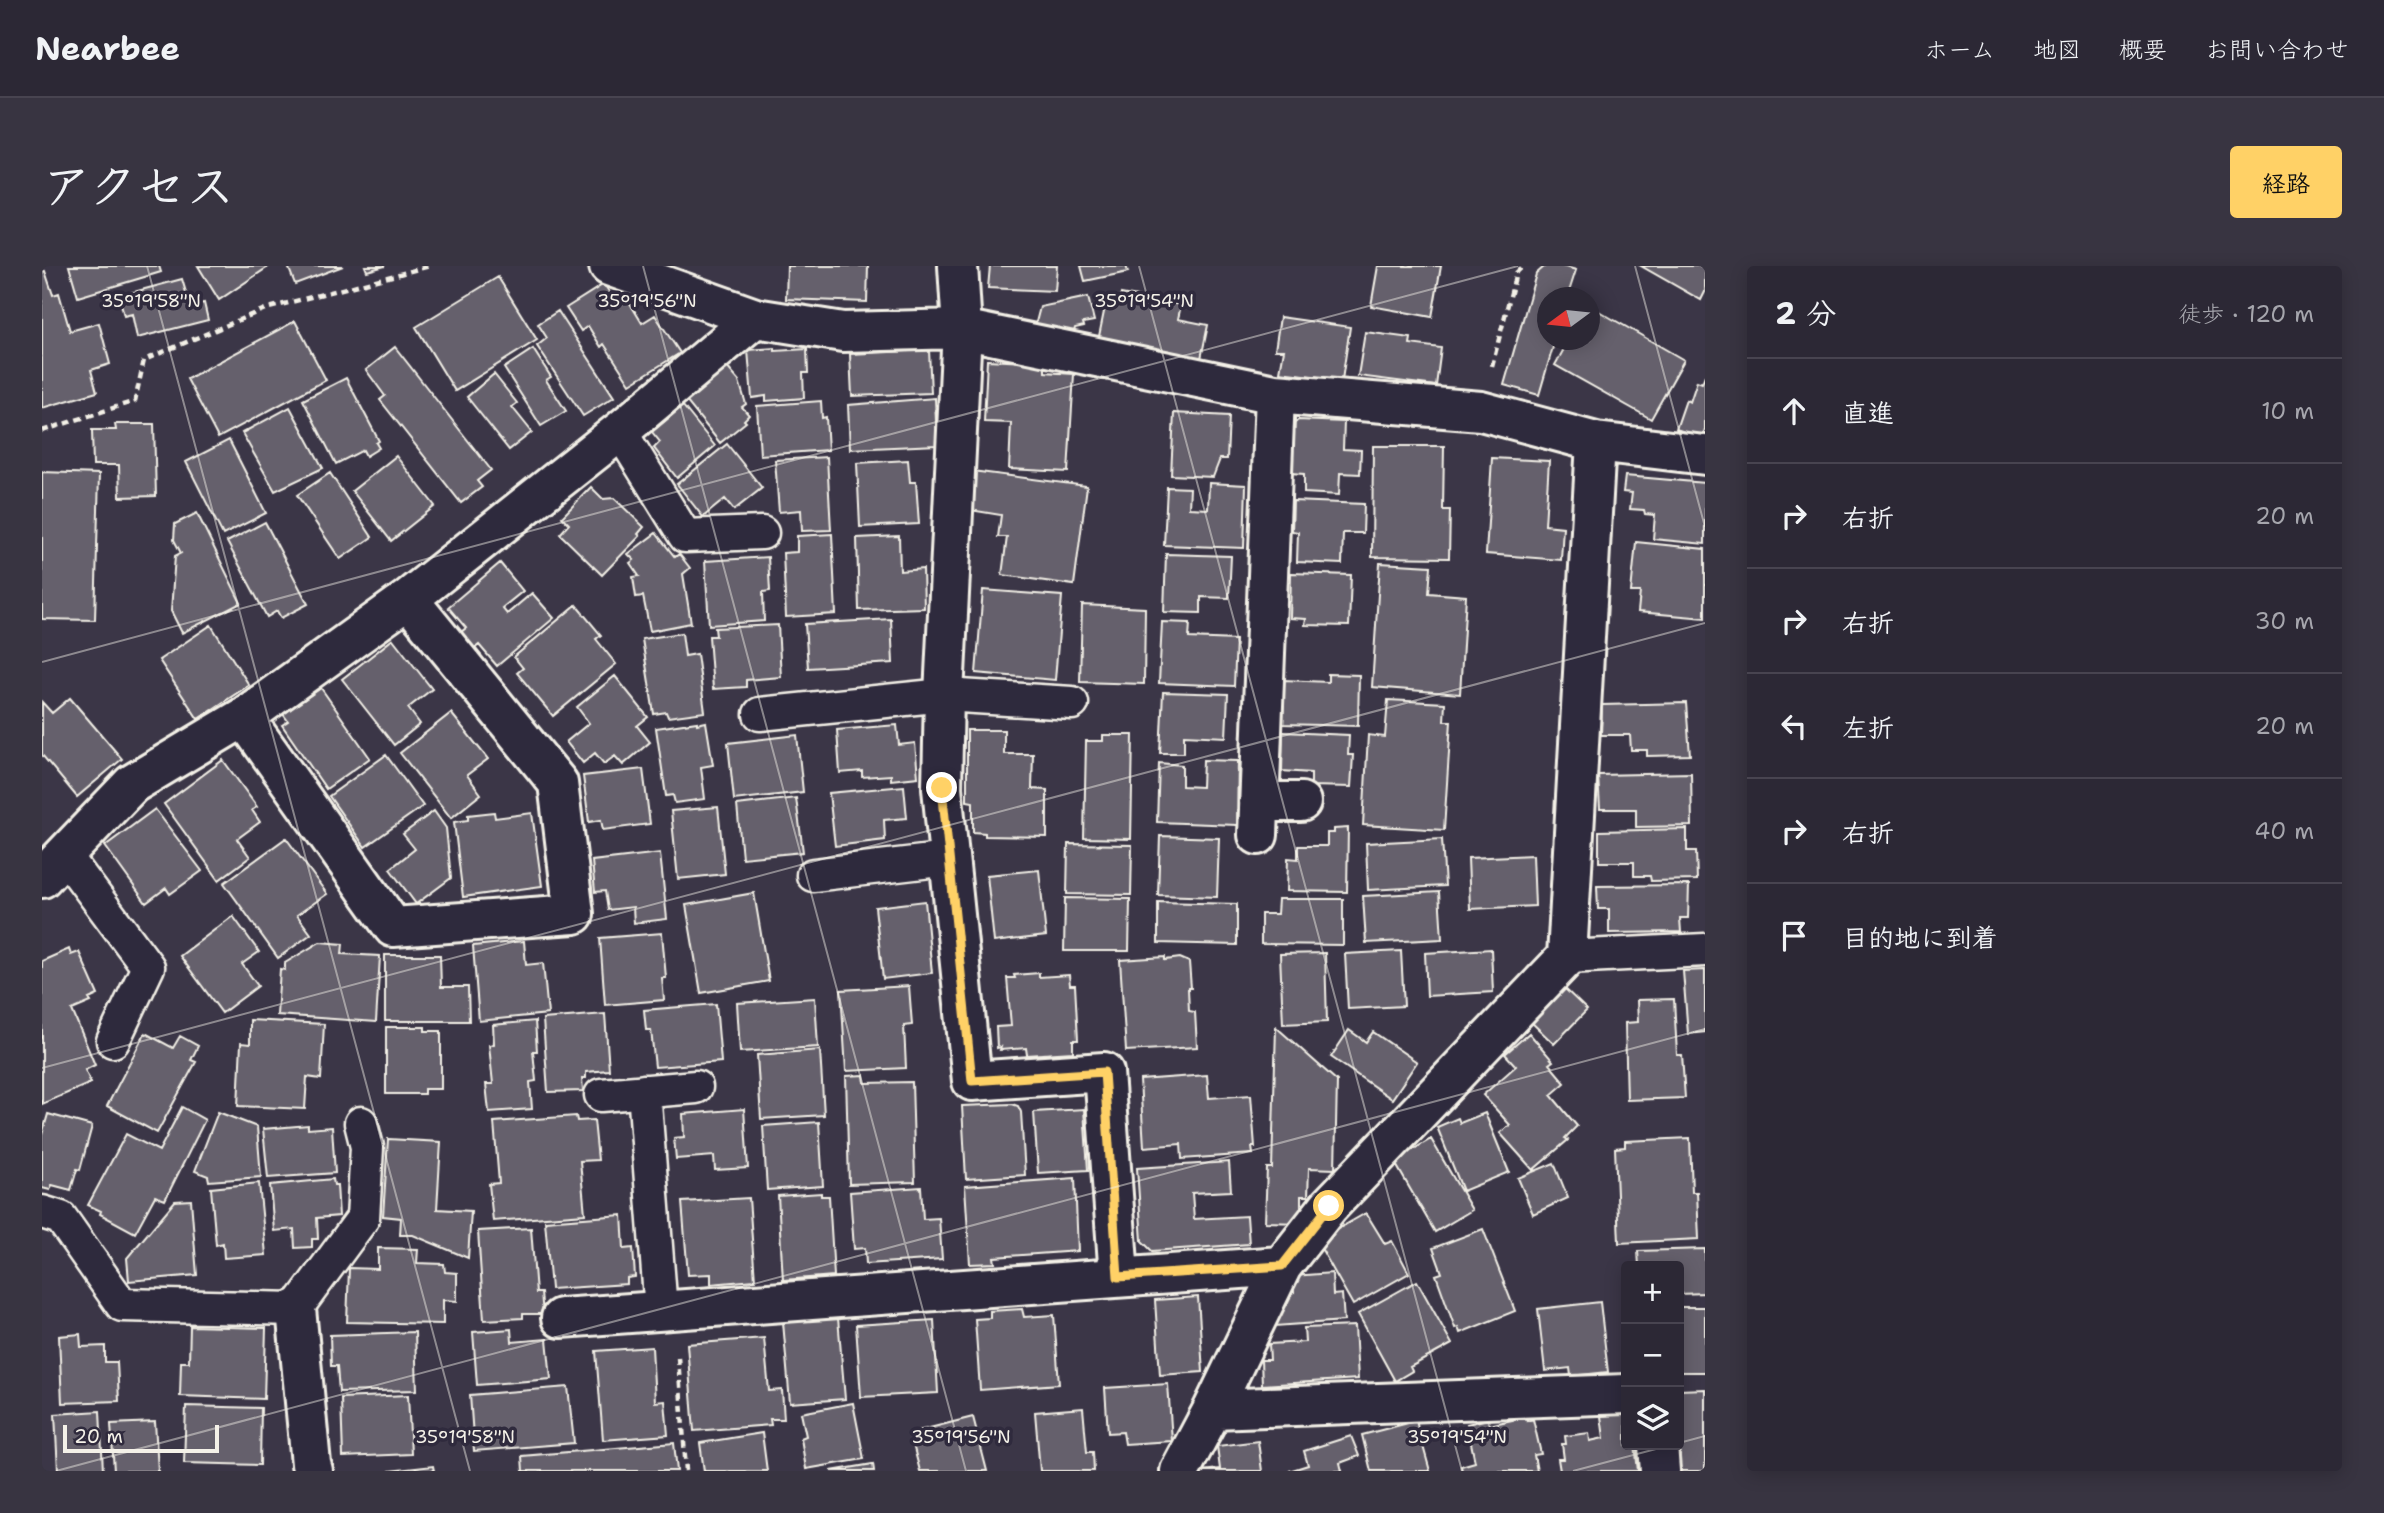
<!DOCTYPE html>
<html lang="ja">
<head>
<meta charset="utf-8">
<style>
	body { margin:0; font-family:"Shantell Sans","Klee One",sans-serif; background:#383441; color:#f1f3f6 }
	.controls { position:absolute; right:21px; bottom:21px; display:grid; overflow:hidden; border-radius:7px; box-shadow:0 4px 18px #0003 }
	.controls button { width:63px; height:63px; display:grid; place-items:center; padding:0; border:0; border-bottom:2px solid #484450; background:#2c2835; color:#f1f3f6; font:35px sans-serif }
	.compass { position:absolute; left:1495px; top:21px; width:63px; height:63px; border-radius:50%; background:#2c2835; box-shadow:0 4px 18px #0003; rotate:255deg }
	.scale { position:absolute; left:21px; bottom:18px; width:156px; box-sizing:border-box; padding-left:7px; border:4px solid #f4f1e8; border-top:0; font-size:19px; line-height:24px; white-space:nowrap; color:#f4f1e8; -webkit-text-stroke:5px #2f2a3d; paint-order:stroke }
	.stop { position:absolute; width:21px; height:21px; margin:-16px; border:5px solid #ffd166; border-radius:50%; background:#fff }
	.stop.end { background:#ffd166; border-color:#fff; box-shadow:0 2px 7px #0008 }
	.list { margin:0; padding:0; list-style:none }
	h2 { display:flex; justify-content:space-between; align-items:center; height:91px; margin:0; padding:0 28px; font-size:30px }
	h2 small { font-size:23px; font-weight:400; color:#a6a6ad }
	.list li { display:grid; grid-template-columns:46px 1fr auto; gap:21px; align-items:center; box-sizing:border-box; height:105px; padding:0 28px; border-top:2px solid #484450 }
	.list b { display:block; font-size:26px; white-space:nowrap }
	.list em { font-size:23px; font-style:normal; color:#a6a6ad }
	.icon { flex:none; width:38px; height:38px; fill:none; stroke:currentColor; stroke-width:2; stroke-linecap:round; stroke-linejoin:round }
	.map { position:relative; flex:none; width:1663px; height:1205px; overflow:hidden; border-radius:7px }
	header { display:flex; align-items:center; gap:42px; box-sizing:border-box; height:98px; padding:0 35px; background:#2c2835; border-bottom:2px solid #484450 }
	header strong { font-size:33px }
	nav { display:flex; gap:38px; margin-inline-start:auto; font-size:24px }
	.intro { display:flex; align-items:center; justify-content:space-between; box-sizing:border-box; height:168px; padding:0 42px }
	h1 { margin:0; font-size:49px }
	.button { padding:18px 32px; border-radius:7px; background:#ffd166; color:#111; font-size:24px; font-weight:700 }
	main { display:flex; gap:42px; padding:0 42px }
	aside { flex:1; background:#2c2835; border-radius:7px; box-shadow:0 4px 18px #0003 }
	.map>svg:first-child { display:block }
	.building { fill:#65616c; stroke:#f4f1e8; stroke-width:2 }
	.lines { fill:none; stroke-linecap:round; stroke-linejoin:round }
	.service-casing { stroke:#f4f1e8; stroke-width:37 }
	.minor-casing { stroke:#f4f1e8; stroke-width:44 }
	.path { stroke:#f4f1e8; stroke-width:4.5; stroke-dasharray:7 5; stroke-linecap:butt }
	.service { stroke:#2f2a3d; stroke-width:32 }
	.minor { stroke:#2f2a3d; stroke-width:38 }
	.route { stroke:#ffd166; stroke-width:9 }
	.ticks { fill:none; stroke:#f4f1e8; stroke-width:2; stroke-opacity:0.45 }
	.ticks-label { font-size:18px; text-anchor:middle; fill:#f4f1e8; stroke:#2f2a3d; stroke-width:7; stroke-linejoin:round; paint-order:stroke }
</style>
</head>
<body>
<header>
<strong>Nearbee</strong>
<nav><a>ホーム</a><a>地図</a><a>概要</a><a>お問い合わせ</a></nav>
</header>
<div class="intro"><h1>アクセス</h1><a class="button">経路</a></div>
<main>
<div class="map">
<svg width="1663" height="1205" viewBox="0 0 1663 1205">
	<rect width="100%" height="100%" fill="#3b3647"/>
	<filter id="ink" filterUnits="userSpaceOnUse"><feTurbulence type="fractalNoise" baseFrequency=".0143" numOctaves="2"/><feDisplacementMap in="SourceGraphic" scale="14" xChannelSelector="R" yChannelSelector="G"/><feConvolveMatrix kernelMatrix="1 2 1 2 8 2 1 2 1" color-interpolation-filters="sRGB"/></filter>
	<g filter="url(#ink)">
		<path class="building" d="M27,0H117L119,6L36,31Z
			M156,0H225L226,1L177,34Z
			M246,0H301L253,18Z
			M323,0H343L325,5Z
			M745,0H826L825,36L744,33Z
			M948,0H1015L1013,25L946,22Z
			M1039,0H1084L1086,6L1043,15Z
			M1336,0H1399L1390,51L1329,40Z
			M1503,0H1520L1534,4L1525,32H1506V74H1513L1497,129L1462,119L1494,8Z
			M1599,0H1663V26L1659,34Z
			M3,5L11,29L17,27L28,65L57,57L68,98L49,104L55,126L0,142V6Z
			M456,11L495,74L413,125L374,61Z
			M140,13L148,40L162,37L166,54L95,72L90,48L82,50L77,30Z
			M562,18L576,40L586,34L600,57L613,49L638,87L588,118L562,78L559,81L546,60L539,65L524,42Z
			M1079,28L1139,39L1136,53L1166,59L1157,102L1055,80L1064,36L1077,38Z
			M1046,31L1052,55L1041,57L1042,60L1033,62L1030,73L992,64L998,41Z
			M1548,40L1642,94L1609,153L1513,99L1527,74H1548Z
			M516,45L572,131L541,150L495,80L505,72L496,58Z
			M1238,51L1308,61L1300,114L1238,106L1242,84H1233Z
			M253,55L284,114L176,172L145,113Z
			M1323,66L1369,72L1368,78L1399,82L1394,120L1316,110Z
			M353,81L449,204L435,215L440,221L419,237L338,134L343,130L324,104Z
			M733,82V85L765,83L766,107H761L762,132L724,135V130L710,132L706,84Z
			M491,83L509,111L504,114L524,145L499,160L462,102Z
			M887,84L889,127L810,130L808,88Z
			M945,94L1003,97V106L1032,108L1026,206L967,203L969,157L942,156Z
			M685,101L697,115L704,138L700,141L707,149L702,154L704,156L678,177L644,135Z
			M452,108L475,137L470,141L490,166L467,184L425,131Z
			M1663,109V163L1660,172L1634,163L1644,134L1648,136L1655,115L1660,117Z
			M304,112L337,175L334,177L337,182L324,190L321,184L294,198L261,134Z
			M893,132L895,179L808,183L806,139Z
			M779,135L780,152L784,151L786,184L718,189L715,140Z
			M641,140L673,180L635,212L612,182L618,176L610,166Z
			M248,141L281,202L233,225L200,167Z
			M1132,147L1187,150L1185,193H1178L1171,211L1129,209Z
			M1256,154L1302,156L1301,183L1319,184L1318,208L1298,207L1297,229L1262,227V208L1248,207L1250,160Z
			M73,158H112L114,230L78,231L77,199H51L50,164H74Z
			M187,174L224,247L181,269L144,196Z
			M685,178L720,222L692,244L683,233L661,251L635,218Z
			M1331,180H1402L1401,244H1408L1407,292L1330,291Z
			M354,190L393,240L349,275L310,225Z
			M785,191L789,264L760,265L759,244L737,246L733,194Z
			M1450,192L1507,195L1503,259L1521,261L1519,294L1444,288Z
			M866,194L868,216H874L877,258L818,261L815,197Z
			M930,205L1045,220L1032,319L960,309L965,271H956L959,249L928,244Z
			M0,206L57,208L53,354L0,353Z
			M288,207L330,271L298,293L255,229Z
			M1583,210L1663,217V278L1611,273L1613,249L1603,248L1602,244L1588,243L1590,227L1581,226Z
			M1167,217L1204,219L1202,282L1122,279L1125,221L1148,222L1147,242L1166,243Z
			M549,221L561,233L572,232L602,261L596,268L598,270L560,309L518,268L527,258L520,251Z
			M1251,235L1322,238L1321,267H1301L1300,298L1255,296L1256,266L1250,265Z
			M155,247L199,337L140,367L129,345L133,290L139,287L132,274L133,258Z
			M223,256L266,338L239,352L235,345L225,351L185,276Z
			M614,267L633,291L637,288L648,302L641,308L649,357L608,365L601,330L594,331L591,311L597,310L588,297L592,294L586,288Z
			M790,268L794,348L744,351L741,287L755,286V270Z
			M857,270L858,305L881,303L882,342L817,344L815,272Z
			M1594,276L1663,283V352L1596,346L1598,326H1589Z
			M1124,288L1189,290L1187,332L1159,331V347L1122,346Z
			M726,291L728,325L721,326L722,355L667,359L663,295Z
			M458,297L481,325L460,342L465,348L490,327L512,352L455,400L437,379L432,383L419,366L424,362L406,341Z
			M1338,297L1389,300L1387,327L1424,330L1418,428L1330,421Z
			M1249,307L1309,309L1307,360L1263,359L1264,353L1248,352Z
			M941,324L1020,330L1013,414L934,407Z
			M534,339L559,369L554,373L574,398L511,450L475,407L481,402L472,391Z
			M1040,339L1103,342L1102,418L1038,416Z
			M849,353L851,397L766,402L763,358Z
			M1120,356L1148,357L1147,372L1194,374L1192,420L1117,417Z
			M169,359L207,419L156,453L117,394Z
			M736,359L739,411L704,414V421L671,423L667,370H674L673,362Z
			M640,367L643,390L655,388L663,446L626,451L624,446L612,448L600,373Z
			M351,373L390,423L366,442L378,458L352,479L300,413Z
			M1286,408L1317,409L1316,460L1241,458L1242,414L1286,416Z
			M573,410L606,451L595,460L608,476L581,499L573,490L562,498L553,487L541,497L524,476L547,457L535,441Z
			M279,422L328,492L284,523L240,459L246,455L241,448Z
			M1121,426L1186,428L1184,471L1142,469V487H1118Z
			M28,432L80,493L35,531L0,489V436L10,447Z
			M1346,434L1403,437L1402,455H1409L1402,564L1321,559L1326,469L1343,471Z
			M1644,437L1648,489L1605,490V484H1589L1588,469H1559L1560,439Z
			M409,447L446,493L425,509L439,528L409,552L358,487Z
			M655,456V458L664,456L671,499L659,501L663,533L633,537L631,529L624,530L614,462Z
			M855,459L857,479L873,477L876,511L849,514V509L820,511V505L798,507L795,464Z
			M925,464H962V488H991L990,523L1005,524V571L943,570V567L931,566V536L925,535Z
			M1241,466L1307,469L1306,489H1311L1309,521L1269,520V507L1240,505Z
			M755,469L761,526L692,534L686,477Z
			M1061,469H1091L1089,573L1042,572L1044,475H1061Z
			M344,489L381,540L323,581L287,530Z
			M181,494L215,541L210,544L218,556L195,573L208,591L177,614L122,538Z
			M1161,494L1196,495L1195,559L1115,556L1117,497L1140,499V520L1160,521Z
			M601,503L608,558L561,564L559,554L547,556L541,510Z
			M1649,507L1650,560L1594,561V543H1558L1556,509Z
			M862,520L865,552L842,554L843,574L793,580L787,527Z
			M754,532L761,586L700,592L695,539Z
			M676,541L683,608L636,613L629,545Z
			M113,543L160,605L128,628L124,622L104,637L63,580Z
			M392,545L404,562L409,612L374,638L348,603L373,583L361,568Z
			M452,546L453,552L490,547L500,620L421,631L412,556L426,554V549Z
			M1306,562L1305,626L1245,625L1246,592L1256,593V580H1285V567H1292V563Z
			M1645,563V585H1654L1655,614L1609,615L1608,610H1592V596H1557V565Z
			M1118,570L1177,572L1175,631L1116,629Z
			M244,572L285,628L255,649L269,668L236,692L182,617Z
			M1400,573L1403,620L1326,624L1324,577Z
			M1026,578L1090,579L1089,629L1025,628Z
			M618,587L625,653L592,657L591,641L566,644L563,625L553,626L550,595Z
			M1491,589L1493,640L1428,643L1426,592Z
			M997,604L1004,670L952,676L945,609Z
			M1647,619L1646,652H1638L1639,666L1567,667V643H1556L1555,620Z
			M1397,626L1400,673L1324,677L1321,630Z
			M712,627L727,715L659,727L644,639Z
			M1023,632L1088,633L1087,685H1022Z
			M1236,633H1301V679L1219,678V648H1235Z
			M883,635L890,707L841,713L833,641Z
			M1116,636L1195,638V679L1116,677Z
			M191,650L217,686L200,698L216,720L180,747L138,690Z
			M620,667L624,712H620L622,734L563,739L558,672Z
			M482,675L484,699L501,697L506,748L437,755L431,680Z
			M278,676L301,678L300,688L338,690L334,756L235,749L238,703L243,704V697Z
			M27,683L29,689L37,686L56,729L47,733L49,736L30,744L53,799L43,804L49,817L0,838V695Z
			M1449,683L1451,726L1385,730L1383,687Z
			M1359,685L1362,740L1306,743L1303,688Z
			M1283,687L1285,756L1241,758L1238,688Z
			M343,689H398L399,721H426L427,755H343Z
			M1123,691V694L1138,692L1147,696L1149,722H1146L1147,745L1153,746L1155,781L1084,785L1078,694Z
			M1663,704V766L1646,768L1641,705Z
			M997,707V711L1027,709L1028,719H1033L1036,774H1031V786L985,789L984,782L958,784L959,781L955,782L954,761L969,760L965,712H973L972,709Z
			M1518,718L1545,744L1512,778L1485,752Z
			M867,720L870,759L862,760L864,802L804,805L799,724Z
			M773,732L776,781L698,786L695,737Z
			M1632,733L1635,789H1640L1643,832L1585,834L1583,757L1596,756L1595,734Z
			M674,738L679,796L613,801L609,764H604L602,744Z
			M563,748L567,804L544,806V812H540L541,825L506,826L501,753Z
			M208,754L282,758L279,813L265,811L263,843L196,840L199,777L208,778Z
			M493,755L495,785H491L494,815L488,816L490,843L447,846L444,818H451L447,779L452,778L451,759Z
			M344,761H383V765H399V823H382V828H344Z
			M1234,761L1295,815L1293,903L1267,902L1266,930H1259V957L1223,956L1225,902H1230Z
			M1307,764L1324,776L1331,766L1375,796L1350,833L1289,791Z
			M103,767L131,782L138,770L156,780L149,794L154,796L115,867L65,840Z
			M1487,767L1511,795L1507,798L1523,817L1509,829L1535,860L1523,872L1526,874L1491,904L1458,867L1468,859L1441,829L1474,800L1463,788Z
			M778,784L782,849L719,853L715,789Z
			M822,809L823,817L870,816L873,916L807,918L804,810Z
			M1165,809L1167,832L1209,829L1213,881H1210L1211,888L1140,893L1139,878L1102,881L1098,814Z
			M970,838L976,840L979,846L983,909L924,913L920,840Z
			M140,841L163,854L123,934L113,930L93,967L58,948L59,945L46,939L84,868L117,885Z
			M702,843L706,902L673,904L672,890L634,893L632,872L642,871L641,848Z
			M1042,843L1046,904L996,907L992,846Z
			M176,846L215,861L219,911L167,915L166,910L153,905Z
			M1443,847L1467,906L1421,925L1395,861L1416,852L1418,857Z
			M6,848L50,860L38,904L35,903L29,924L10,919L8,924L0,922V869Z
			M534,850L535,855L552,854L556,894L538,895L543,948L451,955L447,918L457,917L452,856Z
			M777,856L781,920L725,924L721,860Z
			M266,859V863L290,861L293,907L226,912L221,863Z
			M1648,872L1650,926H1655L1657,973L1577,977L1573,882L1583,881V875Z
			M346,873L399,876L395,943L429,945L426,992L371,969H358L359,952L341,950Z
			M1389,873L1430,944L1393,966L1352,895Z
			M1187,896L1189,925L1150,927L1152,953L1205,950L1207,978L1110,985L1100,975L1095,902Z
			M1512,897L1526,932L1491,948L1476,912Z
			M1033,912L1036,985L952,991L953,997L928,998L923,920Z
			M291,913L292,919H295L297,950L275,952L276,973H270V981L253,982L252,963L232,965L228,919Z
			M217,917L224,989L182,992L181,977L174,979L169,922Z
			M879,921L881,953L897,952L900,993L824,998L823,982L812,983L808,926Z
			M779,927V930H787L792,1010L741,1014L736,930Z
			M707,932L713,1014L669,1018V1008L646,1009L640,936Z
			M149,934L155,1009L87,1015L85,992L133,935Z
			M1324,947L1343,978L1350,975L1367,1007L1311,1039L1275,975Z
			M580,949L582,983L591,982L593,1011L585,1012V1018L509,1023L503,955Z
			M489,962L494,1027H499L501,1048H481V1052L442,1054L436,965Z
			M1441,963L1473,1045L1418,1067L1416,1061L1413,1062L1394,1009L1400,1007L1391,982Z
			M336,982L376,983L375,997L402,998L403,1006L415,1007V1035L401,1034V1058L305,1056L307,1002L336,1003Z
			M1663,983V1027L1637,1028V1000H1597L1596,985Z
			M1290,1007L1291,1029L1300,1028L1302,1055L1233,1060L1232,1043L1238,1027L1252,1026L1251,1010Z
			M1375,1015L1410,1078L1368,1101L1370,1105L1353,1115L1316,1048Z
			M1156,1031L1161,1106L1118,1109L1113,1034Z
			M1558,1036L1566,1106L1529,1110L1528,1102L1503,1105L1496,1043Z
			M1637,1041H1663V1106H1637Z
			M980,1043L982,1051L1012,1049L1017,1118L938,1124L933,1053L948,1052V1045Z
			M796,1052L803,1133L748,1137L741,1056Z
			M892,1054L896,1127L819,1131L814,1059Z
			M148,1060L224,1062L222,1133L138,1130L139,1096H147Z
			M1313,1060L1316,1113L1220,1119L1219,1094H1228L1227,1078L1263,1076L1262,1062Z
			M469,1063L470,1076L505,1073L509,1113L435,1119L431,1066Z
			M373,1066L375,1124L297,1126L295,1100H289L288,1069Z
			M38,1068L39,1081L63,1080V1096H75L77,1135L20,1137L17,1070Z
			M722,1072L727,1125L740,1124L742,1153H728L729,1159L652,1165L645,1078Z
			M610,1081L613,1136L623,1135L626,1169L561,1174L554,1085Z
			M1126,1118L1130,1175L1083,1178L1081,1166L1066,1167L1063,1122Z
			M526,1121L532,1177L432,1185L428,1129Z
			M1663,1123V1205H1638L1637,1124Z
			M366,1129L369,1188L301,1191L299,1132Z
			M811,1137L822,1193L764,1203L759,1172L764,1170L759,1147Z
			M144,1140L219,1142L218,1199L142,1197Z
			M1041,1142L1045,1186H1051L1052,1205H998L993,1146Z
			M58,1145L61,1205H16L13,1148Z
			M1584,1147V1179H1593L1596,1205H1518L1516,1193H1522L1520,1178H1524L1523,1170L1547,1167L1548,1175L1562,1172L1559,1150Z
			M931,1151L945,1205H878L868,1167Z
			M1484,1151L1485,1155L1491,1153L1499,1188L1492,1189L1495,1205H1420L1419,1200L1433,1196L1425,1158L1446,1153L1447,1159Z
			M1374,1155L1388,1205H1329L1320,1169Z
			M113,1156L116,1205H72L69,1158Z
			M720,1167L725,1205H662L658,1177Z
			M1309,1170L1317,1190L1298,1197L1300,1205H1247L1266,1199L1262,1185Z
			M1216,1175L1220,1205H1159L1178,1203L1175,1180Z
			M632,1177L635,1205H481L480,1190Z
			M831,1198L832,1205H789Z
			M391,1200L392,1205H347Z"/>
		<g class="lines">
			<g class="service-casing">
				<path id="service" d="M578,165L643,270L720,267
					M718,448L902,429L1030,437
					M22,588L106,701L71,775
					M771,609L906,593
					M1525,691L1663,684
					M602,825L619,1045
					M559,829L654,821
					M0,946L19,952L80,1039L254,1043L321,952L325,881L319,857"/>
			</g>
			<g class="minor-casing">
				<path id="minor" d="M567,0L713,52L801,66L920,63L1233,128L1439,145L1554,176L1663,189
					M916,0L920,63L902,429L900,522L930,815L1062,806L1077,1011
					M202,451L351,661L532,648L516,517L366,333
					M1217,536H1259
					M1216,569L1233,128
					M0,612L90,518L202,451L366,333L578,165L713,52
					M254,1043L269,1198L271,1205
					M519,1052L1240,1000
					M1171,1143L1584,1128
					M1616,1179L1618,1205
					M1138,1205L1171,1143L1240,1000L1287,940L1525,691L1554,176"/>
			</g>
			<path class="path" d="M1450,100L1474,7L1481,0
				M0,165L93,135L102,94L223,43L388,0
				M636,1091L644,1205"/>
			<use href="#service" class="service"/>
			<use href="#minor" class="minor"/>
		</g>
	</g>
	<g class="lines" filter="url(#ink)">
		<path class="route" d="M900,522L930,815L1062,806L1076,1011L1240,1000L1287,940"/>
	</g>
	<path class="ticks" d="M105,0L428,1205M601,0L924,1205M1097,0L1420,1205M1593,0L1663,261M0,396L1476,0M0,802L1663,357M1637,1177L1663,1170M14,1205L1663,763M1531,1205L1629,1179"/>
	<g class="ticks-label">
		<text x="109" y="41">35°19'58"N</text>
		<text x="605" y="41">35°19'56"N</text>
		<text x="1102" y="41">35°19'54"N</text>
		<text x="423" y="1177">35°19'58"N</text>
		<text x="919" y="1177">35°19'56"N</text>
		<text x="1415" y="1177">35°19'54"N</text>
	</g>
</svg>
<div class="controls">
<button>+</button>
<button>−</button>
<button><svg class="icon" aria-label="layers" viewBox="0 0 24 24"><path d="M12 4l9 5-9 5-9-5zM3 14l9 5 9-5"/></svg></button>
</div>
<svg class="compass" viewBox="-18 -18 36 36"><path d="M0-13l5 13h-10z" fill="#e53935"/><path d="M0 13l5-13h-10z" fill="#a6a6ad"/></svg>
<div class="scale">20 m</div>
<div class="stop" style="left:1287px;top:940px"></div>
<div class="stop end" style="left:900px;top:522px"></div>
</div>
<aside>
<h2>2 分<small>徒歩 · 120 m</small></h2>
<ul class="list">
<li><svg class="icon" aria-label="ahead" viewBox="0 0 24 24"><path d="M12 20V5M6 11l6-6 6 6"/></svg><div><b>直進</b></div><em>10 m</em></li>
<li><svg class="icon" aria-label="right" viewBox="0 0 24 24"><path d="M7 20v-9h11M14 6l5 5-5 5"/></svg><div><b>右折</b></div><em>20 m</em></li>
<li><svg class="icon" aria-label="right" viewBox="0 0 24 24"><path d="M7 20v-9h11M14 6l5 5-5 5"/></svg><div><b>右折</b></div><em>30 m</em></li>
<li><svg class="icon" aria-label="left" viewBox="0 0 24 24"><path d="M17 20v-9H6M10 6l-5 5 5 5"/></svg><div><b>左折</b></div><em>20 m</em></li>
<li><svg class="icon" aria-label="right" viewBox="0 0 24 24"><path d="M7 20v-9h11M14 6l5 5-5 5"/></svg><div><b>右折</b></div><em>40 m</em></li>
<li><svg class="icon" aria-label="arrive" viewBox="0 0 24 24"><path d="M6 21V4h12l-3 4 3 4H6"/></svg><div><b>目的地に到着</b></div></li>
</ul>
</aside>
</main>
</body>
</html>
